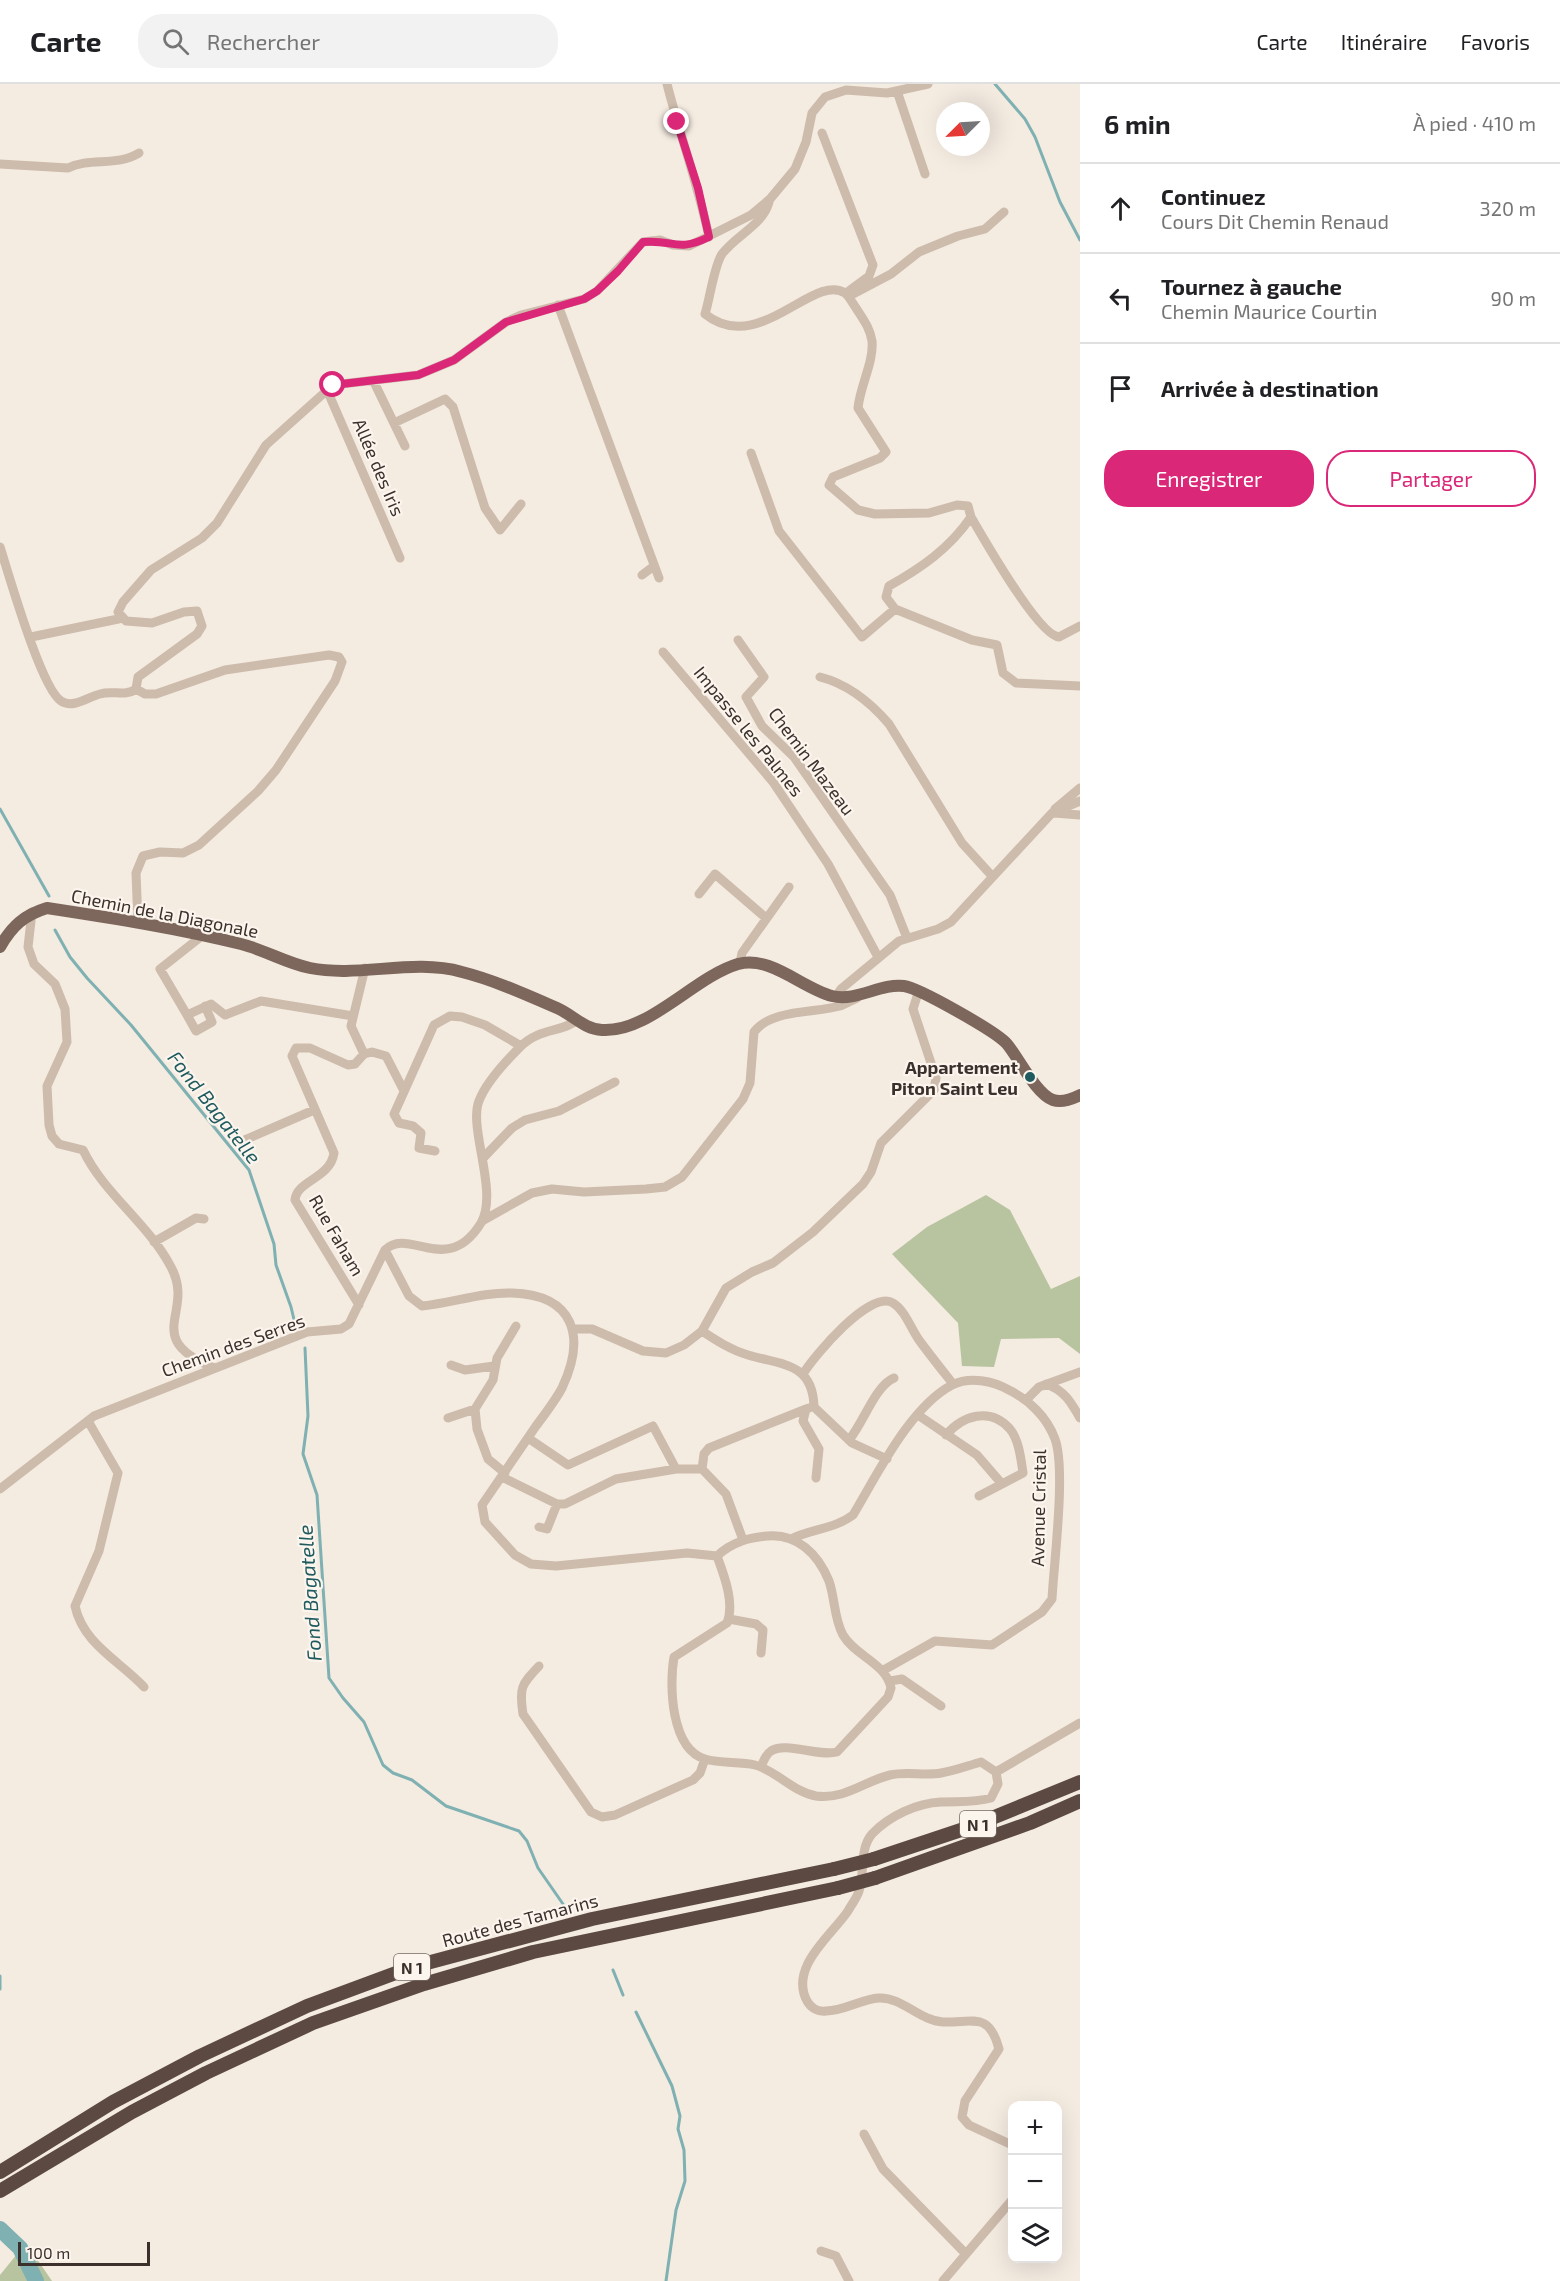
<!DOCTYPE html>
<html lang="fr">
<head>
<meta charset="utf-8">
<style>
	body { margin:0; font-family:"Exo 2",sans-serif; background:#f2f2f2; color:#202124 }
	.controls { position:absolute; right:18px; bottom:18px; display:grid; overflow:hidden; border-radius:12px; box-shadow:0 6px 24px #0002 }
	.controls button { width:54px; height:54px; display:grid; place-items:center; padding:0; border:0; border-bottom:2px solid #e0e0e0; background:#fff; color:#202124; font:30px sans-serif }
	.compass { position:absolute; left:936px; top:18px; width:54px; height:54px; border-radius:50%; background:#fff; box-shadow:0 6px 24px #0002; rotate:246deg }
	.scale { position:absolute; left:18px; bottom:15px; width:132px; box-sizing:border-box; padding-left:6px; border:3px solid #3b302b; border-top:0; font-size:16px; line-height:21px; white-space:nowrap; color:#3b302b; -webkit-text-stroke:4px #fbf5ee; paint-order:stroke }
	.stop { position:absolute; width:18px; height:18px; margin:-14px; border:4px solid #db2777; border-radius:50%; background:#fff }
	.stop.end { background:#db2777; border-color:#fff; box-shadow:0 2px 6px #0008 }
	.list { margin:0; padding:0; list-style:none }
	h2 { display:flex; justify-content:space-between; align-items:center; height:78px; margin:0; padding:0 24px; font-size:26px }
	h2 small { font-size:20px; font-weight:400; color:#757577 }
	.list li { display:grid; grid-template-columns:39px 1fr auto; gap:18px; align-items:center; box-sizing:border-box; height:90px; padding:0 24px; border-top:2px solid #e0e0e0 }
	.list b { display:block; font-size:22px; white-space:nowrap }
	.list p { margin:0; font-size:20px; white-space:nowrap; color:#757577 }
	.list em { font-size:20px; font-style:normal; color:#757577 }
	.actions { display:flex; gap:12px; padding:18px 24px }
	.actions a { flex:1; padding:14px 0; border:2px solid #db2777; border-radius:24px; text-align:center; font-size:21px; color:#db2777 }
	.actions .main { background:#db2777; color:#fff }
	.icon { flex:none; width:33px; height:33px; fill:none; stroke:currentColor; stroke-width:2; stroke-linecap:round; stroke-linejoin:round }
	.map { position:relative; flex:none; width:1080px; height:2197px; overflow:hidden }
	header { display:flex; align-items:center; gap:36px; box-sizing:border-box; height:84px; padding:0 30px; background:#fff; border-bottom:2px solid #e0e0e0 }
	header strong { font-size:28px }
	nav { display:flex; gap:33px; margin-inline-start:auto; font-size:21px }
	.search { width:420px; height:54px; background:#f2f2f2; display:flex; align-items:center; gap:15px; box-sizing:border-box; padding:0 21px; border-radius:24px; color:#757577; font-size:22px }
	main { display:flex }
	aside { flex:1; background:#fff }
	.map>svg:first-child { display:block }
	.green { fill:#b8c4a0 }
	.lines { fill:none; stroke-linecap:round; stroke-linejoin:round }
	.stream { stroke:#7fb0b2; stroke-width:3 }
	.river { stroke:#7fb0b2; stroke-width:16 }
	.minor { stroke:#cdbbac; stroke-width:9 }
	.major { stroke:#7d675c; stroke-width:12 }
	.highway { stroke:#5c4a42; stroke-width:14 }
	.highway-bridge { stroke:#5c4a42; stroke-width:14 }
	.route { stroke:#db2777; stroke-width:8 }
	.poi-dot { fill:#1f5a5e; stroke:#fbf5ee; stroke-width:2 }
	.labels { text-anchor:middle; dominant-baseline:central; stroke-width:4.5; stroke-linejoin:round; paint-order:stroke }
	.shield { fill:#fbf5ee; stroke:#756b66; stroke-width:1.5 }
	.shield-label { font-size:16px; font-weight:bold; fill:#3b302b }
	.street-label { font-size:18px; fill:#3b302b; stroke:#fbf5ee }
	.poi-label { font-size:18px; font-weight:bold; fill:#3b302b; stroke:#fbf5ee; text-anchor:end }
	.water-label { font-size:20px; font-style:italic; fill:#1f5a5e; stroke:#fbf5ee }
</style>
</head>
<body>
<header>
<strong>Carte</strong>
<div class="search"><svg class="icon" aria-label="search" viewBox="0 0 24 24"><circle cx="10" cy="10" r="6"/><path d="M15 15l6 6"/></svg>Rechercher</div>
<nav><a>Carte</a><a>Itinéraire</a><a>Favoris</a></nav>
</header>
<main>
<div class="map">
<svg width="1080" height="2197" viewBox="0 0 1080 2197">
	<rect width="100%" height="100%" fill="#f4ebe1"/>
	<path class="green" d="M986,1111L1010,1126L1051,1205L1080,1192V1270L1059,1254L1001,1255L994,1283L962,1282L958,1239L892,1170L927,1143Z
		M26,2159L52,2197H0V2191Z"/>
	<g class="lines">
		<path class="stream" d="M995,0L1025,35L1035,53L1060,118L1080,156
			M0,725L49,812
			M55,846L70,873L87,894L131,941L249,1086L274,1160L276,1181L291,1223L297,1248
			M305,1264L308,1332L303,1370L317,1411L329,1594L343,1614L364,1638L383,1681L393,1689L412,1696L446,1722L519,1747L527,1757L538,1784L563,1820
			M613,1886L623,1911
			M0,1892V1905
			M636,1928L672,2002L680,2032L678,2045L684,2066L685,2097L676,2126L666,2197"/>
		<path class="river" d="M0,2145L20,2164L36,2197"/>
		<path class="minor" d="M667,0C680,51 698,101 709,153
			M897,7L925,90
			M822,49L873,181L869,192L846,209
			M0,80L68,84C90,73 117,83 139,69
			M769,118C763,141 736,151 722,170C714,182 710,214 705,230C758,273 814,188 845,209C849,212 853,220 856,224C863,235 870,244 872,257C874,278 860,302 858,324L886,368L880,374L833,393L829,401L858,426L875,430L929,429L957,421L968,422L971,433C949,465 921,484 889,502L886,513L895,525L972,556L997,561L1003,589L1016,599L1080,602
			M853,210L891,190L919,168L958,152L985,145L1004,128
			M558,221L659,494
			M373,296L405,362
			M327,306L400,474
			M394,339L445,315L453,323L485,424L500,446L521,420
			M751,369L779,447L862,553L895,525
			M971,433C984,455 1038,551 1059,553L1080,542
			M0,463C9,491 41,604 61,617C73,625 88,613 100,610C113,606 125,613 136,605
			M642,491L654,482
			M31,553L123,534
			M738,556L764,593L746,613L762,642L794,673L890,811L907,854
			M663,568L773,698L828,780L878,873
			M820,593C848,600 871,619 889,640L962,759L992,792
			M1055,725L1080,704
			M1054,729L1080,731
			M699,810L715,790L766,834
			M32,828L28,863L34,880L55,900L65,925L67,958L47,1002L49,1041L52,1052L59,1060L83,1066C104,1110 148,1139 171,1183C196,1229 140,1253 214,1284
			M138,839L136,789L143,772L160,768L183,769L199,761L258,707L276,686L335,597L342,578L339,573L329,571L225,586L156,610H145L136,605L138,593L197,550L202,542L197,527L184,528L152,539L126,537L118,528L123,518L151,486L202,454L217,439L266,361L333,301L418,291L454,276L506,238L521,231L584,215L597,207L643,158L660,156L673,161L689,162L751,131L770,115L795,85L806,58L812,29L825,13L846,6L887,9L928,0
			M201,851L198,855L160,885L187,931L211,920L225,931L261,917L353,932
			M740,879L742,869L789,803
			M836,913L841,905L899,857L938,845L951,838L1052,729L1080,717
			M187,931L196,947L212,938L205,922
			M577,936C562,949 540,943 520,963C505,978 486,998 479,1017C468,1044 499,1108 481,1139C447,1194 409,1142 385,1166L409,1212L422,1222C453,1219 482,1208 512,1209C575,1211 586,1253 562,1304C555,1317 545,1330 536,1342C518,1368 500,1395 482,1421L485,1438L515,1471L531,1480L556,1482L687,1469L717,1472C724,1491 735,1519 727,1539L674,1573C669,1602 671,1665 705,1675C721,1680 739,1677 755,1681C777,1687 793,1708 816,1712C844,1716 865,1697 890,1691C907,1687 924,1692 941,1689C954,1687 967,1682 981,1678L996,1688L998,1700L991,1714C974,1719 959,1717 941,1718C917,1719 889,1732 872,1750C859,1765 865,1790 859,1807C857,1814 851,1821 848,1827C831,1852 789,1883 807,1917C811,1924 818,1928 826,1927C844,1927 861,1915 879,1914C902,1913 920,1937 943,1938C973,1939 989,1927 999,1965L965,2017L962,2033L969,2041L1012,2061
			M364,970L372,968L386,972L404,1007
			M240,1058L314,1026
			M435,1067L419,1064L421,1049L413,1042L399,1039L394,1030L434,941L450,932L462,933L485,941L521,962
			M484,1073L512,1044L525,1036L559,1027L615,998
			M482,1137L532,1109L552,1105L584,1108L646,1105L665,1103L682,1093L743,1015L750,999L754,948C771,925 815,929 840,922C846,920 852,916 857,914
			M154,1158L196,1134L204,1135
			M359,1221L295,1116C297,1096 330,1095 334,1069L292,972L296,964H310L348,981L355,980L364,970L351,942L365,884
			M574,1245H592L643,1267L666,1269L684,1261L702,1247L726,1204L752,1188L773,1179L813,1148L863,1100L871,1088L881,1059L934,1006L936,994L913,925L919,906
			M702,1247C717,1257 731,1266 748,1271C781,1281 813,1278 814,1323
			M451,1281L465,1286L494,1282
			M803,1290C814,1272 870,1205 893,1219C905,1226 911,1245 919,1256C930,1271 942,1286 953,1300
			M1046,1300C1064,1306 1071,1318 1080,1334
			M1026,1316L1039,1303L1080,1288
			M814,1323L852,1359L887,1375
			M809,1324L806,1325L803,1337L819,1365L816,1394
			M918,1331L977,1371L1002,1400
			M448,1334L475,1325
			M88,1337L118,1389L99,1467L75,1522C83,1560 120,1577 144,1603
			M946,1351C962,1332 990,1322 1010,1345C1019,1356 1021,1375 1023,1389L979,1412
			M528,1354L568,1381L653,1342L676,1385
			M849,1356C864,1338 875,1302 894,1294
			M702,1385L704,1370L709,1364L806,1325
			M505,1389L488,1375L477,1345L475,1325L493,1296L497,1274L516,1242
			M502,1393L557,1420H565L616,1395L676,1385H702L726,1410L743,1456
			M0,1405L94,1332L307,1248L341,1245L349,1240L385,1166
			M539,1443L547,1445L557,1420
			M793,1454C813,1445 836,1444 853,1431C877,1391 910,1323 952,1301C970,1292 993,1297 1009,1306C1029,1316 1047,1333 1055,1355C1066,1385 1054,1478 1052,1515L1042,1528L992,1561L935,1557L882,1587
			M717,1472C732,1458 748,1454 767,1452C797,1449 818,1470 829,1497C835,1514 834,1535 843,1551C855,1572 886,1579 891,1604L888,1613L837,1668C818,1673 785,1657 771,1667C766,1670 763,1678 761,1683
			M729,1535L756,1540L763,1546L761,1569
			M539,1582C521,1601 519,1604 523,1630L591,1728L602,1733L615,1731L693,1696L700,1689L705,1675
			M890,1597L902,1595L941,1622
			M996,1688L1080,1639
			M864,2050L883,2085L966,2170
			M821,2167L836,2172L849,2197
			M943,2197L1012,2116"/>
		<path class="major" d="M0,863C12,842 24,831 47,824C112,834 177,844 241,860C265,866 286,879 310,884C360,894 412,874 462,888C494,896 527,911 557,924C573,931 584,945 602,946C649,949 694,893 738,880C770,871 802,904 832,912C857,918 880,899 904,902C919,904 997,948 1007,960C1018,973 1036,1010 1053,1016C1062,1019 1072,1015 1080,1011"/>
		<path class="highway" d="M874,1775L970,1743L1080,1698
			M875,1794L1030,1739L1080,1717
			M0,2088L113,2018L200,1972L307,1922L412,1883L592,1835L834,1785
			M0,2107L132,2028L206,1989L313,1939L424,1900L533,1868L838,1804"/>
		<path class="highway-bridge" d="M834,1785L874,1775
			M838,1804L875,1794"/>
	</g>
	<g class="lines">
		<path class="route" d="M333,301L418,291L454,276L506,238L584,215L597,207L618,187L643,158C674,155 676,169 709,153L698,104L677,38"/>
	</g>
	<circle class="poi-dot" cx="1030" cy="993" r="6"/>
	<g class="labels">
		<g class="shield">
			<rect x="960" y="1727" width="36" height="26" rx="4.5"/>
			<rect x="394" y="1870" width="36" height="26" rx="4.5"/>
		</g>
		<g class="shield-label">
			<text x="978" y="1740">N 1</text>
			<text x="412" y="1883">N 1</text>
		</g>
		<g class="street-label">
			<text transform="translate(379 383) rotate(67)">Allée des Iris</text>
			<text transform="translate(749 647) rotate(51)">Impasse les Palmes</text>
			<text transform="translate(812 677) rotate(53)">Chemin Mazeau</text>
			<text transform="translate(165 829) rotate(11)">Chemin de la Diagonale</text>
			<text transform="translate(337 1151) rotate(60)">Rue Faham</text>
			<text transform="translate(233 1261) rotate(-20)">Chemin des Serres</text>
			<text transform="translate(1038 1424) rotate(-89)">Avenue Cristal</text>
			<text transform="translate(520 1836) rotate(-15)">Route des Tamarins</text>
		</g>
		<g class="poi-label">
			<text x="1018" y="983">Appartement<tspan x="1018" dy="21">Piton Saint Leu</tspan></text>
		</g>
		<g class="water-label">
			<text transform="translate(215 1023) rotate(52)">Fond Bagatelle</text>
			<text transform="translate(309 1509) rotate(-94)">Fond Bagatelle</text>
		</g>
	</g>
</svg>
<div class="controls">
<button>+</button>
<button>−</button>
<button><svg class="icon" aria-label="layers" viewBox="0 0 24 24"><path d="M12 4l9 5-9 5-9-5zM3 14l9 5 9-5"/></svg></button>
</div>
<svg class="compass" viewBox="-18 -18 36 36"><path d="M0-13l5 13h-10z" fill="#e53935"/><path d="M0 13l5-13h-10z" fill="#757577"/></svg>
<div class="scale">100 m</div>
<div class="stop" style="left:333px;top:301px"></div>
<div class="stop end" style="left:677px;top:38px"></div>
</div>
<aside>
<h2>6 min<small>À pied · 410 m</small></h2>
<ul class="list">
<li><svg class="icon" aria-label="ahead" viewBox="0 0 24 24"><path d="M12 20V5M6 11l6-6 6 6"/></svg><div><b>Continuez</b><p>Cours Dit Chemin Renaud</p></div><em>320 m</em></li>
<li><svg class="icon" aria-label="left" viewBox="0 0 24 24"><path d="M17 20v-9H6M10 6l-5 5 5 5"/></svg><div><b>Tournez à gauche</b><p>Chemin Maurice Courtin</p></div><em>90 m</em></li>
<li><svg class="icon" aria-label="arrive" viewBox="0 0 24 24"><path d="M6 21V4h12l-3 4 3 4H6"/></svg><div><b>Arrivée à destination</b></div></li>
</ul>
<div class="actions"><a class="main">Enregistrer</a><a>Partager</a></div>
</aside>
</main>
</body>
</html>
